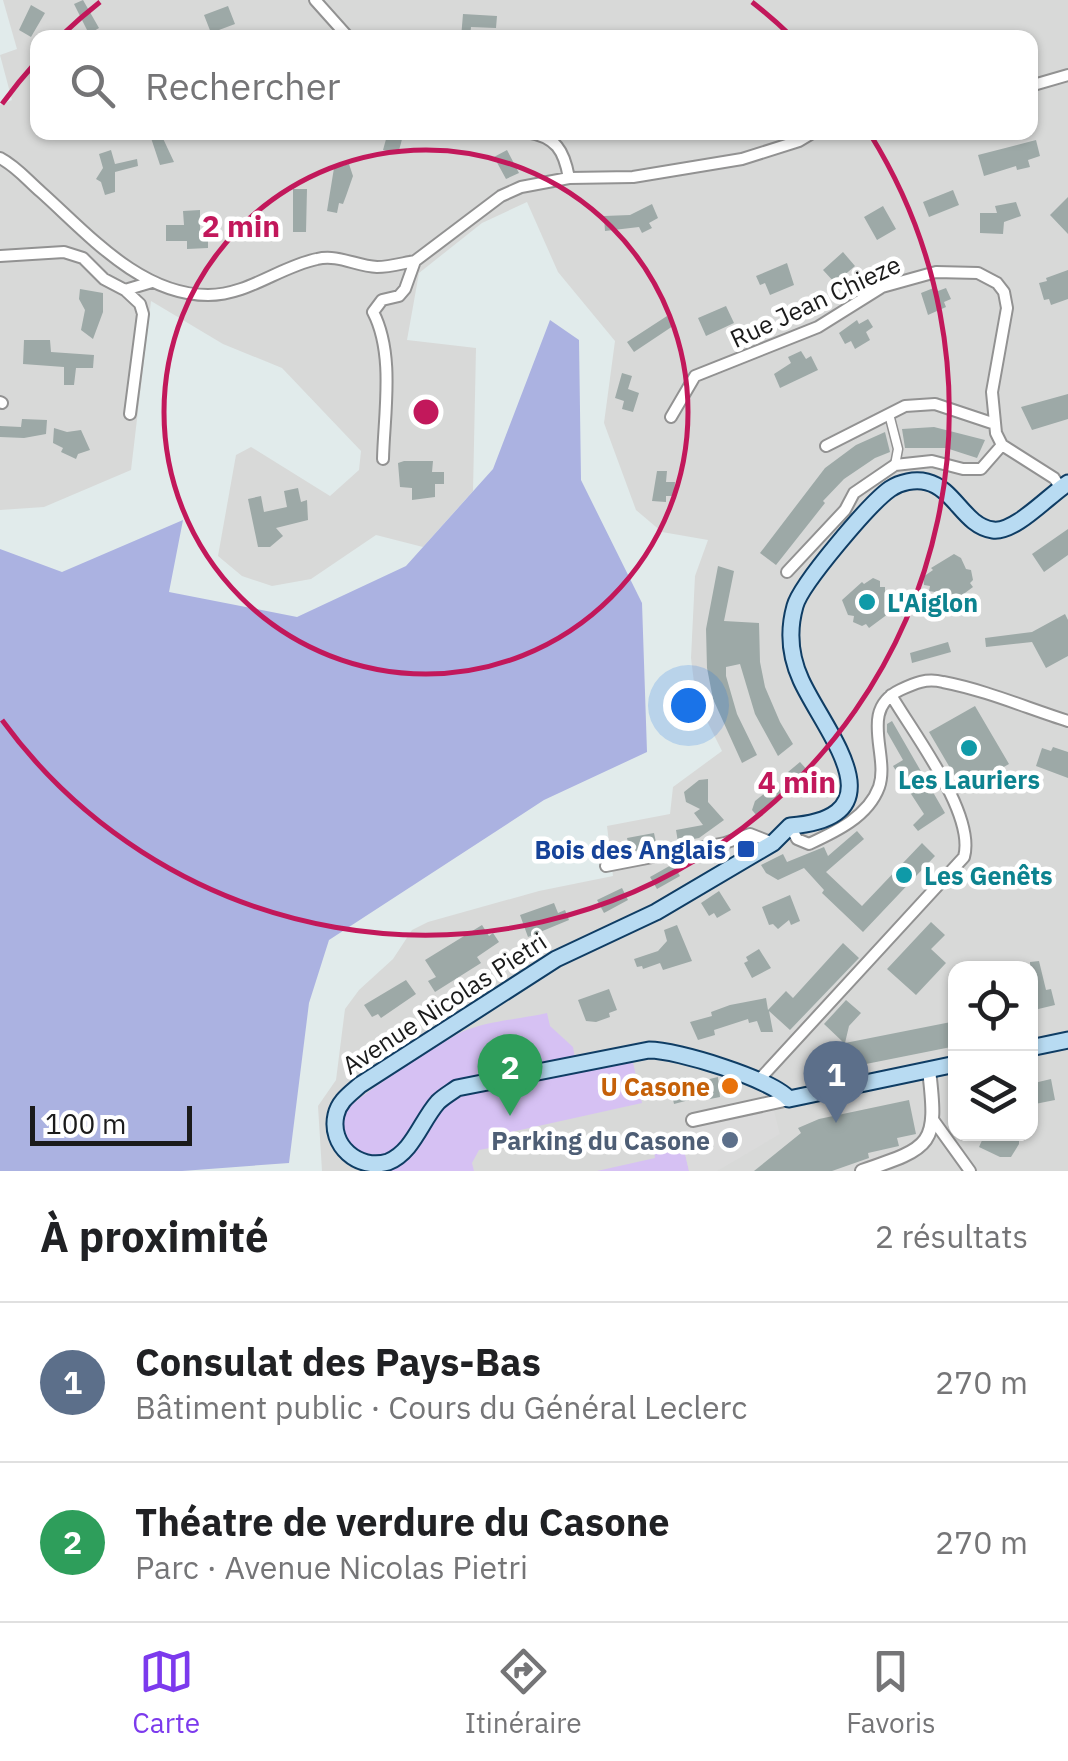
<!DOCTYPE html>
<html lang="fr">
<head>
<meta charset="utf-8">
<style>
	body { margin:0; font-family:"IBM Plex Sans",sans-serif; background:#f6f6f6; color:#202124 }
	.controls { position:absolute; right:30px; bottom:30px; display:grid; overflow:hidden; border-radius:20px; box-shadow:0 2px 8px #0004 }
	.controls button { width:90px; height:90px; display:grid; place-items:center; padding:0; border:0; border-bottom:2px solid #e0e0e0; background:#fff; color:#202124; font:50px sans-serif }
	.scale { position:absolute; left:30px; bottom:25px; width:162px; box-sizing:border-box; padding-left:10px; border:5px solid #1b1b1b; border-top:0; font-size:28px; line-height:35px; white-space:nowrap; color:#1b1b1b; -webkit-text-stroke:8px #fff; paint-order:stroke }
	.you { position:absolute; left:688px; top:705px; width:35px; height:35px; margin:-25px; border:8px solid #fff; border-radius:50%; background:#1a73e8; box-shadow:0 0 0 15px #1a73e833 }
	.badge { display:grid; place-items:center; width:65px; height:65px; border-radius:50%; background:#7c3aed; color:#fff; font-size:32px; font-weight:700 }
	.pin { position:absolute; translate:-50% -82px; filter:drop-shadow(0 2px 5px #0008) }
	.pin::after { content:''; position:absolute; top:52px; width:35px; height:30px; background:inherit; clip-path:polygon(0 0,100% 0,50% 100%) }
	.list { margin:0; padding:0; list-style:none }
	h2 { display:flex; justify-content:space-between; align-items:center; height:130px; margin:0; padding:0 40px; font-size:42px }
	h2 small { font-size:32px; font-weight:400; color:#757577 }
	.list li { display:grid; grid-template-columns:65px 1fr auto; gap:30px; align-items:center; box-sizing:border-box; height:160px; padding:0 40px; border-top:2px solid #e0e0e0 }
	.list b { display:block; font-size:38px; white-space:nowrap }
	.list p { margin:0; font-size:32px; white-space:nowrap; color:#757577 }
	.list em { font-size:32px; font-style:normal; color:#757577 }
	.icon { flex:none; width:55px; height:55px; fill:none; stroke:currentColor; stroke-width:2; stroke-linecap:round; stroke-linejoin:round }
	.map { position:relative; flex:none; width:1068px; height:1171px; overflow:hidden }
	.search { position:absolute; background:#fff; box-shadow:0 2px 8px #0004; left:30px; right:30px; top:30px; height:110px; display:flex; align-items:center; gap:25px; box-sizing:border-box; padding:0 35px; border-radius:20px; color:#757577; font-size:38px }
	.sheet { height:450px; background:#fff }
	nav { display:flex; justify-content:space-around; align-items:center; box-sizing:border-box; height:140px; border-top:2px solid #e0e0e0; background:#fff; font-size:28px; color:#757577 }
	nav a { display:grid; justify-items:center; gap:5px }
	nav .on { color:#7c3aed }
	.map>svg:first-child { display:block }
	.residential { fill:#d8d9d8; fill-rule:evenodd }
	.grass { fill:#abb2e1 }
	.park { fill:#d6c1f3 }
	.parking { fill:#dbdbdb }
	.building { fill:#9da9a7 }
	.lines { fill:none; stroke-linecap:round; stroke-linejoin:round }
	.pedestrian-casing { stroke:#929292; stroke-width:11 }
	.minor-casing { stroke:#929292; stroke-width:14 }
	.tertiary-casing { stroke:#929292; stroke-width:16 }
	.secondary-casing { stroke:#0f3d64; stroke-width:19 }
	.pedestrian { stroke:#fff; stroke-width:8 }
	.minor { stroke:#fff; stroke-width:10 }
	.tertiary { stroke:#fff; stroke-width:12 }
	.secondary { stroke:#b8dbf2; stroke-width:15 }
	.ring { fill:none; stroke:#c2185b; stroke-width:5 }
	.culture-dot { fill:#0f9aa8; stroke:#fff; stroke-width:4 }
	.transit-dot { fill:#1a4fb4; stroke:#fff; stroke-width:4 }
	.food-dot { fill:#e8710a; stroke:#fff; stroke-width:4 }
	.service-dot { fill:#5c6f8a; stroke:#fff; stroke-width:4 }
	.labels { text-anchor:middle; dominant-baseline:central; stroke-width:9; stroke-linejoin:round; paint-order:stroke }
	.street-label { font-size:25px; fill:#1b1b1b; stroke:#fff }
	.culture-label { font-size:25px; font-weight:bold; fill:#0d838f; stroke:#fff; text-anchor:start }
	.transit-label { font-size:25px; font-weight:bold; fill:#164399; stroke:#fff; text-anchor:end }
	.food-label { font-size:25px; font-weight:bold; fill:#c56008; stroke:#fff; text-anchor:end }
	.service-label { font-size:25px; font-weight:bold; fill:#4e5e75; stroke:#fff; text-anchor:end }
	.centre { fill:#c2185b; stroke:#fff; stroke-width:5 }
	.ring-label { font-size:30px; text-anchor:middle; font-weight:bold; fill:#c2185b; stroke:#fff; stroke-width:9; stroke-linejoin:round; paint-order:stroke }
</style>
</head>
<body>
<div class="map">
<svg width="1068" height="1171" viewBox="0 0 1068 1171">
	<rect width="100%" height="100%" fill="#e1ebeb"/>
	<path class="residential" d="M3,0H1068V1171H322L318,1106L336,1080L345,1009L359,990L393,959L412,930L428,922L539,891L613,876L607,826L670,814L673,787L722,751L696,699L691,658L695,576L708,540L662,532L636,510L604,423L615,341L558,272L527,202L482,223L419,273L407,340L476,348L473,491L423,547L376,535L311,579L272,586L242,576L218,556L236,455L251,447L330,496L359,470L361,451L282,368L223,344L151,301L131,470L44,507L0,510V105L12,100L0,55L17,49ZM38,38H1030V132H38ZM956,968H1030V1134H956Z"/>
	<path class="grass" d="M550,320L579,340L581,480L642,603L647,752L544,800L329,940L309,1003L289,1163L182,1171H0V549L62,572L183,520L169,592L297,617L406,566L493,469Z"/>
	<path class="park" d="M547,1013L550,1026L573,1047L575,1058L443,1086C423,1104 414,1140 390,1152C362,1166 327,1137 348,1109C358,1096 447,1038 464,1031C489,1021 520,1019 547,1013Z
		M632,1058L642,1103L498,1135L500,1146L479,1150L472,1163L474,1171H375L454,1096Z
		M683,1145L689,1171H597L655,1158L654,1151Z"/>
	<path class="parking" d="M773,1108L780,1134L717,1171H689L684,1149L689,1147L686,1130Z"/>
	<path class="building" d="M83,0L99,28L89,34L74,4Z
		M31,5L45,13L31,37L19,30Z
		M228,6L235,24L211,33L204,15Z
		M463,14L497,16L496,28L471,27L470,38H461Z
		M149,132H160L174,162L160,165Z
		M388,132H404L398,154L383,150Z
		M1036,140L1040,156L1028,160L1030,167L1017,170L1016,166L984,176L978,155Z
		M111,150L115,164L137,159L138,166L115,172V192L105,195L101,182L96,179L103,168L99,154Z
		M507,150L519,173L506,179L494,157Z
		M349,164L353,176L346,196L343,204L339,203L337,213L327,211L334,168Z
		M293,189H307L306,232H293Z
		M953,190L959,205L929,217L923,202Z
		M1068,197V234L1050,215Z
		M1016,202L1021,216L1004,222L1003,234L980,233V213H997L995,206Z
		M652,204L658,218L649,223L652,228L642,233L639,227L605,231L604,216L630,215Z
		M883,206L896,229L877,240L864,217Z
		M200,210V234H208V248L187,249V241H166V225H184L183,211Z
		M843,252L855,266L835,283L823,270Z
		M787,263L794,285L770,295L765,283L760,285L756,276Z
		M1068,270V299L1051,305L1049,299L1044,300L1039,283L1047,281L1046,278Z
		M936,287L938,291L946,288L951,299L944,302L946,307L928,315L921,293Z
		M80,289L103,293V312L93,339L81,330L85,310L79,299Z
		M726,306L734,323L706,336L698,318Z
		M667,316L673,326L634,352L627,342Z
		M868,319L873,327L866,332L870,340L855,349L851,341L845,344L839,333L857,320L859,324Z
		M24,340H50L51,352L94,355L93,368H76L74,385H64V367L23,364Z
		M801,351L806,359L811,356L818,370L780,388L774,374L791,363L788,357Z
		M622,373L632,376L628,389L639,393L633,412L622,409L624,401L615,398Z
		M1068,394V419L1032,430L1021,407Z
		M22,419L47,420L46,434L24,438L0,437V426L21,427Z
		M934,427L985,440L977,458L946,448H905L902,429Z
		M54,428L67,432L81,430L90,450L78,454L76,459L61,452L63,448L53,443Z
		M885,432L890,452L875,458L844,479L823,501L825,503L776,565L760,553L825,468L856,445Z
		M404,461H433L432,472H444V484H435V497L412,500V488L400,487L398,463Z
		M657,471H667L666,482H675L674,496H666V502L652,501Z
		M298,488L301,502L307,500L308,520L276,528L283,536L270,547H258L248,499L261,496L264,512L287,507L284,491Z
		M1068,529V555L1044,572L1032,554Z
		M954,554L961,558L966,569L971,570L973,580L970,583L973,587L950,604L947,600L943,603L935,598V592L929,591L930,586L924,585L923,577L933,570L931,568Z
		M718,566L734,571L724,621L759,623L760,662L765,687L780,722L793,744L778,756L755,714L740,664L726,667V676L737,714L757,755L742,763L713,699L707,668L706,629Z
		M873,578L880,581V587H885V593L890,594L892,603L888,606L892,611L869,628L866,624L862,626L853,622L854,616L848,615L842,600L862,582L864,584Z
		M1065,614L1068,620V656L1046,668L1032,642L986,647L985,638L1032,632Z
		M948,642L951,652L912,663L910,653Z
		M975,706L1009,764L963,790L929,732Z
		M892,721L945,813L918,831L913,825L924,814L893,766L903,760L887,732V724Z
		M1053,747L1068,752V778L1036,766L1042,748L1051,751Z
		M800,762L818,782L807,792L788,772Z
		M708,779V802L724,820L699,838L678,842L676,830L703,825L694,813L700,809L686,802L684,792L699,780Z
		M775,785L785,795L757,816L752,810L755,801Z
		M857,831L864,839L826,872L862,906L922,843L935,856L863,932L822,893L824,890L804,868L778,880L766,873L761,865L783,854L787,862L824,847L828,856Z
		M654,833L657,847L630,852L627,838Z
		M673,864L680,876L657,889L650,877Z
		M622,888L628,900L604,913L597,900Z
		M719,891L731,910L717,918L714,913L709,916L701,903Z
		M790,895L800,921L791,925L789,920L778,929L773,924L769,925L762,907Z
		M554,903L558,913L565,910L569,920L528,937L520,915Z
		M931,922L945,935L931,949L946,963L916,995L887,969Z
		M482,925L489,936L493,933L499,942L477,957L481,963L435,992L428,981L436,977L425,960Z
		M677,925L692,961L663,970L660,963L643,969L642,966L637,967L634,959L658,951L667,941L664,930Z
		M843,943L859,958L790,1030L769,1011L773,1032H761L757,1021L749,1023L748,1019L714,1030L715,1035L698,1040L690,1022L712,1016L711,1012L730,1005L766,998L768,1010L786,991L793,998Z
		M759,949L771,968L752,978L744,963L748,961L746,957Z
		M1039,961L1046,990L1051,989L1055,1005L1030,1011V962Z
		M406,980L416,994L381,1018L378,1014L372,1017L364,1005Z
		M609,989L617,1010L609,1013L610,1017L596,1022L586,1021L578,1000Z
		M846,1000L861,1013L849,1026L845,1043L956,1021V1046L831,1071L829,1060L840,1057L841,1044L844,1043L824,1024Z
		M686,1077L693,1099L674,1104L669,1081Z
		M718,1077L720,1097L710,1099L697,1082Z
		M1051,1079L1055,1100L1030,1105V1084Z
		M909,1100L916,1134L897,1138L899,1146L868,1153L869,1158L832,1171H754L801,1133L798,1128L819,1119Z
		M993,1134H1019V1144L1011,1157H1000L979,1147L984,1136L989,1139Z"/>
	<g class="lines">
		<g class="pedestrian-casing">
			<path id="pedestrian" d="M889,414L898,449L895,465"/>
		</g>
		<g class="minor-casing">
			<path id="minor" d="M315,0L349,38
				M1030,86L1068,75
				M527,132C556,137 564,150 569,178
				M0,158C17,167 27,180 41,192C87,233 140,295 208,295C248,295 279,267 317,259C338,254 356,266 377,267C390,267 403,263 415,261
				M0,256L64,252L83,258L104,279L125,290L152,282
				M125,290L140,304L143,314L130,414
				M0,402L2,403
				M671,417L695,376L818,327L882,287L936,272L978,273L997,283L1004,292L1007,308L992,392L996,433L1002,445L1054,478L1061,488
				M826,446L905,406L935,404L992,423
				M383,459C384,414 395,354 373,312L382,300L399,296L405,289L415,261L501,196L521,187L569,178L633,177L742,159L799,141L814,132
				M787,572L845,510L854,493L895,465L932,461L963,469H981L1002,445
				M790,826L797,839L809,844C835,832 868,817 879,787C890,755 858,710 900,690C915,683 926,678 943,682C985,690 1027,708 1068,721
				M606,866L725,843L750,834L773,843
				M758,1081L964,857C976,814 913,733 891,695
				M934,1121L970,1171"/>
		</g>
		<g class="tertiary-casing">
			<path id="tertiary" d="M693,1120L789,1099
				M862,1171C933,1147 938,1145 929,1070"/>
		</g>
		<g class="secondary-casing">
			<path id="secondary" d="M1030,1048L1068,1040
				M956,1064L789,1099C771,1079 677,1050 649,1050L457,1088C450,1093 443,1097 438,1102C421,1121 413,1152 388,1162C358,1171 329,1145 336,1115C339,1101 350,1094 360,1085L556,959L656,912L773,843L790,826C903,817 824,731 801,680C790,656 788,631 795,606C801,584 870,503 890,489C900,482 915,479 927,482C955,489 964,526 993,530C1015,533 1049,495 1068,483"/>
		</g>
		<use href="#pedestrian" class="pedestrian"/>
		<use href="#minor" class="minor"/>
		<use href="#tertiary" class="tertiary"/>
		<use href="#secondary" class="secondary"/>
	</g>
	<g class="ring">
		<circle cx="426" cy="412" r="262"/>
		<path d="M2 104A524 524 0 0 1 37 61M62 35A524 524 0 0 1 100 2M752 2A524 524 0 0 1 790 35M870 134A524 524 0 0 1 2 720"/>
	</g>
	<g class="culture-dot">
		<circle cx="867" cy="602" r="10"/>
		<circle cx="969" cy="748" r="10"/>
		<circle cx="904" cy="875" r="10"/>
	</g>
	<rect class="transit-dot" x="736" y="839" width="20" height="20" rx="5"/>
	<circle class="food-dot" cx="730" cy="1086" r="10"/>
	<circle class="service-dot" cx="730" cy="1140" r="10"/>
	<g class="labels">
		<g class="street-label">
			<text transform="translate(815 301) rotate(-25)">Rue Jean Chieze</text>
			<text transform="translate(444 1003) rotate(-33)">Avenue Nicolas Pietri</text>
		</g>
		<g class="culture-label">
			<text x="887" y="602">L'Aiglon</text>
			<text x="969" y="779" text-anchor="middle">Les Lauriers</text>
			<text x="924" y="875">Les Genêts</text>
		</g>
		<g class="transit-label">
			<text x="726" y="849">Bois des Anglais</text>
		</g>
		<g class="food-label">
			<text x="710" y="1086">U Casone</text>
		</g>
		<g class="service-label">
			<text x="710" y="1140">Parking du Casone</text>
		</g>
	</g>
	<circle cx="426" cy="412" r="15" class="centre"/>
	<g class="ring-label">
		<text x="241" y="237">2 min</text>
		<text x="797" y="793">4 min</text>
	</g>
</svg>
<div class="controls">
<button><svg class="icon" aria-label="locate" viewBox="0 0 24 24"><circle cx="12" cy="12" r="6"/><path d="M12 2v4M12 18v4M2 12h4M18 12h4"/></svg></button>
<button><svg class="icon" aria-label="layers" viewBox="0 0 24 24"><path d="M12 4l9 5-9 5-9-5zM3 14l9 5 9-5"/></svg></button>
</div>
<div class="scale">100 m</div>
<div class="you"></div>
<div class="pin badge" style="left:836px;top:1123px;background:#5c6f8a">1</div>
<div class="pin badge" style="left:510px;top:1116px;background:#2e9e5b">2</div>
<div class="search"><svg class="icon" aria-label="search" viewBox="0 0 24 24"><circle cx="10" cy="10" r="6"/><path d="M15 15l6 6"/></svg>Rechercher</div>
</div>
<section class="sheet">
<h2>À proximité<small>2 résultats</small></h2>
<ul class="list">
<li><span class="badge" style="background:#5c6f8a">1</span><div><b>Consulat des Pays-Bas</b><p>Bâtiment public · Cours du Général Leclerc</p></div><em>270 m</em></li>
<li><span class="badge" style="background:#2e9e5b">2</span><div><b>Théatre de verdure du Casone</b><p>Parc · Avenue Nicolas Pietri</p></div><em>270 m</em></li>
</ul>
</section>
<nav>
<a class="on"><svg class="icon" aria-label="map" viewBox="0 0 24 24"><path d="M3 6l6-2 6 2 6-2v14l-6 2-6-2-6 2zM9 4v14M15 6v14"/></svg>Carte</a>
<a><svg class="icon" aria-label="directions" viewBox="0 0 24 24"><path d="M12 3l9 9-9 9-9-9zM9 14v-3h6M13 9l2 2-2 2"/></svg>Itinéraire</a>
<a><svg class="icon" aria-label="saved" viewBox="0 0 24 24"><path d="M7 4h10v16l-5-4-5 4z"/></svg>Favoris</a>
</nav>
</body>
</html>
